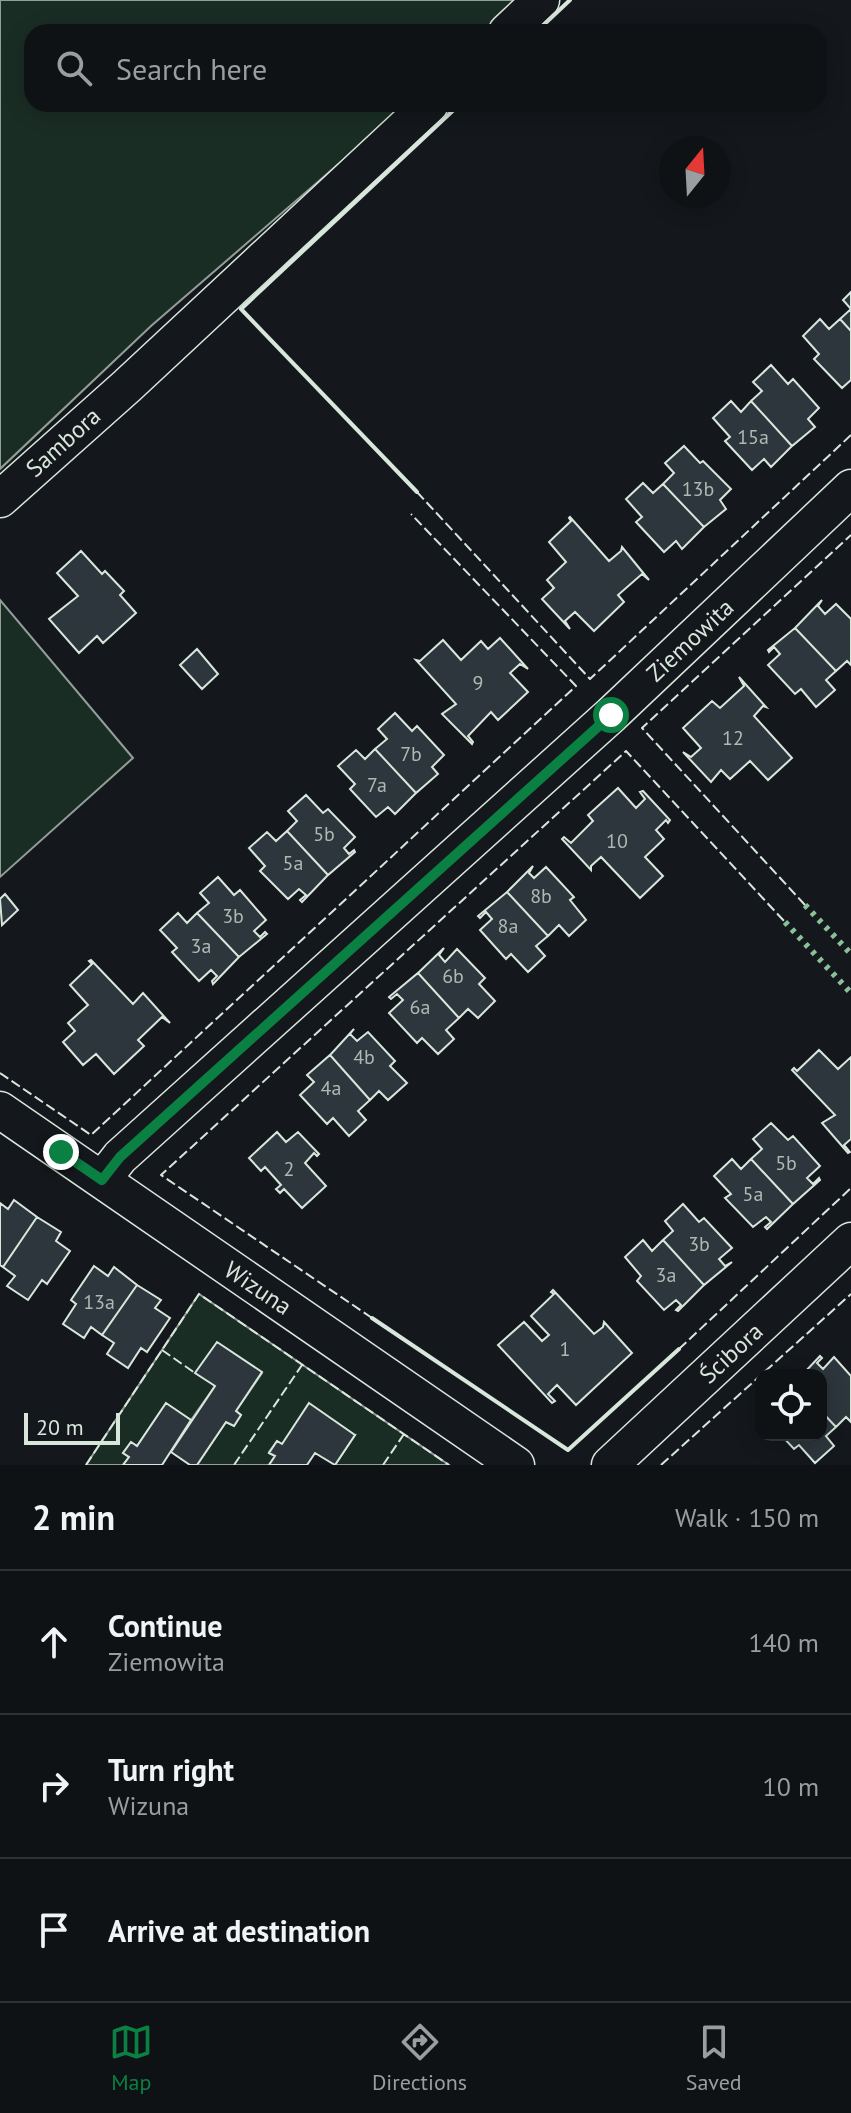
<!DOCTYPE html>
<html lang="en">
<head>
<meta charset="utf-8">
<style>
	body { margin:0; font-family:"PT Sans",sans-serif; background:#181b1e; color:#f1f3f6 }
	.controls { position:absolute; right:24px; bottom:24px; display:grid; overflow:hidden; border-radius:16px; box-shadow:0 4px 20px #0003 }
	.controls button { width:72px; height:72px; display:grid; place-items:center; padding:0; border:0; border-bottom:2px solid #2f3234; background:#0f1215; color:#f1f3f6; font:40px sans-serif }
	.compass { position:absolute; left:659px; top:136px; width:72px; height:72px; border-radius:50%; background:#0f1215; box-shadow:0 4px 20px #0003; rotate:18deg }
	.scale { position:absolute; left:24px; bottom:20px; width:96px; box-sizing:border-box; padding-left:8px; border:4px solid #d8e6dc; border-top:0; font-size:22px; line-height:28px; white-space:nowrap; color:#d8e6dc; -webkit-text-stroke:6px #14181c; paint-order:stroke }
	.stop { position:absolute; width:24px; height:24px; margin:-18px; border:6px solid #0b8043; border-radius:50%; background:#fff }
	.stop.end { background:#0b8043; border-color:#fff; box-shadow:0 2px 8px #0008 }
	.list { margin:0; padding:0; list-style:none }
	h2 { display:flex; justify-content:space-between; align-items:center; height:104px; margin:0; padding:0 32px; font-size:34px }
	h2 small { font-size:26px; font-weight:400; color:#9b9ea0 }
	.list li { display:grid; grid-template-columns:52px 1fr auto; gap:24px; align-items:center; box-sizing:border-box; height:144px; padding:0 32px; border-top:2px solid #2f3234 }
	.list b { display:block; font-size:30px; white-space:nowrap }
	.list p { margin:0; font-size:26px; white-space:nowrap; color:#9b9ea0 }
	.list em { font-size:26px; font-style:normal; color:#9b9ea0 }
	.icon { flex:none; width:44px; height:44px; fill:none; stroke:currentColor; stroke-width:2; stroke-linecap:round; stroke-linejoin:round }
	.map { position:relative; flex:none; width:851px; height:1465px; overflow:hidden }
	.search { position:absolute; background:#0f1215; box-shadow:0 4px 20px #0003; left:24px; right:24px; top:24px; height:88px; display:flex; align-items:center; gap:20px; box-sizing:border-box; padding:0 28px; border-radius:24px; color:#9b9ea0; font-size:30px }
	.sheet { height:536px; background:#0f1215 }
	nav { display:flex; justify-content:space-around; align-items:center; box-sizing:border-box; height:112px; border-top:2px solid #2f3234; background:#0f1215; font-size:22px; color:#9b9ea0 }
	nav a { display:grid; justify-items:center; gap:4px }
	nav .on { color:#0b8043 }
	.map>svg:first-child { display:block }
	.green { fill:#1a2d24; stroke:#939e99; stroke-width:2 }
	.building { fill:#2c363c; stroke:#d8e6dc; stroke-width:2 }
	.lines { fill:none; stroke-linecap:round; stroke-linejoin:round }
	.minor-casing { stroke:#d8e6dc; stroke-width:39 }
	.minor { stroke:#14181c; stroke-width:36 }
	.hedge { stroke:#8ac095; stroke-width:6; stroke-dasharray:4 6; stroke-linecap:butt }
	.fence { stroke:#d8e6dc; stroke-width:2; stroke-dasharray:10 4; stroke-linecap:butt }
	.wall { stroke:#d8e6dc; stroke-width:4 }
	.route { stroke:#0b8043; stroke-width:10 }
	.labels { text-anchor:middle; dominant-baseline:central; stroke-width:6; stroke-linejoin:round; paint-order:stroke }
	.number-label { font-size:20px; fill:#adbab4 }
	.street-label { font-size:24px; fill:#d8e6dc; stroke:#14181c }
</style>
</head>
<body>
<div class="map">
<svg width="851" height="1465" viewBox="0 0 851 1465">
	<rect width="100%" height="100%" fill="#14181c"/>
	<path class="green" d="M0,0H522L488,32H32V104H408L151,326L0,469Z
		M0,600L133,758L0,877Z
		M199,1294L449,1465H335L355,1435L282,1444L277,1441L269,1452L275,1456L269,1465H197L226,1422L234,1426L241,1415L236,1411L262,1373L217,1343L215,1386L191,1420L166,1404L137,1446L131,1442L123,1453L129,1457L123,1465H86Z"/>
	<path class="building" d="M851,292V331L840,319L851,309L843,300Z
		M820,319L829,329L840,319L851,331V380L842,388L814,359L819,354L803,336Z
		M771,365L788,384L793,379L819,408L808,419L815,427L792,446L751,401L762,391L753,382Z
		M731,401L741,412L751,401L792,446L771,467L764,459L752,470L725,441L730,437L713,418Z
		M684,446L700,463L703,461L731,489L720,500L726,509L704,527L663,484L674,473L665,463Z
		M643,483L653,493L663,484L704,527L682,549L676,541L664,552L636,522L642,517L626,499Z
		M570,517L609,561L621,551L622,547L649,580L642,574L618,595L624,602L594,631L575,612L565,621L570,629L542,599L554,588L547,580L566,562L549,542L571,521L569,518Z
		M81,551L102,574L105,571L124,591L120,595L136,613L103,643L97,636L79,653L49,619L78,596L57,573Z
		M822,600L818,606L825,614L836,604L851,619V665L847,661L836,671L795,628Z
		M795,628L836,671L826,680L835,690L816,707L801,689L795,694L768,665L780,654L774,647L769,652L768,650Z
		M500,638L528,669L520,664L510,673L528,692L498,720L491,712L468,736L473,742L472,744L442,714L456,704L416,660L420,661L443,640L461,660L481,641L488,649Z
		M197,649L218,674L202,689L180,665Z
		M739,677L766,707L763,706L754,716L792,758L768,780L750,761L730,779L721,770L711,782L683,752L691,757L701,748L683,728L712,701L720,708L744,686Z
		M395,713L412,731L417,726L444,755L432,767L438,774L416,793L375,749L387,739L378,729Z
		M375,749L416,793L395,814L388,807L376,817L350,789L355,784L338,766L356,750L365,759Z
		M618,788L636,808L645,799L640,792L643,791L670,820L668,823L666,820L656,830L664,839L645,857L663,876L640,898L601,857L591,866V870L562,839L564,837L571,843L593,821L588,815Z
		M306,795L323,813L328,809L355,837L344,848L349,854L354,850L355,852L328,875L287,831L297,821L288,811Z
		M287,831L328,875L302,902L300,900L306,895L299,889L288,899L260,871L265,866L249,848L267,832L276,841Z
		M533,866L529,873L534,878L546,867L574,897L570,900L586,920L569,936L559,925L548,936L507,892Z
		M218,877L234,895L240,890L266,920L254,931L260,937L265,932L267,934L239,957L197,913L209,903L200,893Z
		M507,892L548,936L536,946L545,956L528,972L511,954L506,959L480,930L492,919L486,912L480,918L478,916Z
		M5,894L18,910L2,925L0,899Z
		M178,913L187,923L197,913L239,957L213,984L212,981L217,976L211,970L199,981L172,952L177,948L160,930Z
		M444,948L439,955L445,962L457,949L485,978L479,984L495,1001L478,1018L468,1009L459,1018L418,973Z
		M91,960L133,1004L143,993L170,1023L162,1017L138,1040L144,1046L114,1074L96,1054L83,1065L63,1042L75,1031L68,1023L88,1005L70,985L92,964L89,961Z
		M418,973L459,1018L446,1030L454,1039L438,1054L422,1038L417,1043L389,1013L403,1000L397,994L391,999L389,997Z
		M354,1029L350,1034L357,1041L368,1032L395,1061L390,1066L407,1083L388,1100L379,1091L370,1100L330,1055Z
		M819,1050L838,1069L851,1057V1139L844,1145L850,1152L848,1153L822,1123L835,1115L792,1070L794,1068L797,1071Z
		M330,1055L370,1100L358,1111L366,1120L349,1136L333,1118L327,1124L300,1095L314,1082L307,1075Z
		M771,1123L788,1140L793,1136L820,1166L807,1178L813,1184L819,1178L820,1180L793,1204L751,1159L762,1149L753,1139Z
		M277,1132L286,1142L298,1132L319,1154L317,1156L314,1153L305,1163L326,1186L302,1208L284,1189L280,1193L276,1189L281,1185L265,1167L261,1171L249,1158Z
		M732,1159L741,1169L751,1159L793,1204L767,1229L765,1227L771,1222L766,1217L753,1227L725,1198L731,1194L714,1176Z
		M14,1200L37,1217L3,1267L0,1265V1203L8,1209Z
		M683,1204L699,1222L704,1218L732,1248L719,1259L725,1266L732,1262L704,1285L663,1240L673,1231L665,1221Z
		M37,1217L61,1232L56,1241L70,1251L47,1284L42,1280L28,1300L7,1286L15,1276L3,1267Z
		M643,1240L652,1251L663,1240L704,1285L678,1311L676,1310L681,1305L676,1300L664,1310L637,1281L641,1276L625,1257Z
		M94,1266L108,1276L114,1267L137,1285L102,1335L91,1327L84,1338L63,1324L76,1304L71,1300Z
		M137,1285L161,1300L155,1308L170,1318L147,1352L141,1348L128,1368L107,1354L114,1343L102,1335Z
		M553,1290L594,1334L603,1327L604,1322L632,1353L576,1405L557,1385L548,1394L555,1401L552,1403L498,1345L524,1322L542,1341L549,1335L531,1316L554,1294L551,1292Z
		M217,1342L262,1372L236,1411L241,1415L234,1426L226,1422L197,1465H190L171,1452L215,1386L195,1373Z
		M820,1356L822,1358L817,1363L823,1369L834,1357L851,1376V1422L846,1417L836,1427L821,1411V1375H802Z
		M166,1403L191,1420L162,1465H123L129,1457L123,1453L131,1442L137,1446Z
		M309,1403L355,1435L335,1465L315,1453L307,1465H269L275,1456L269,1453L277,1441L282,1444Z
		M821,1411L836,1427L826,1436L834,1446L815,1463L799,1445L794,1449L781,1435H821Z"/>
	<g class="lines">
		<g class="minor-casing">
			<path id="minor" d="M507,32L541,0
				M0,499L127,386L430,104
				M0,1110L516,1465
				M102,1180L120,1157L611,715L851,488
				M610,1465L851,1241"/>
		</g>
		<use href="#minor" class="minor"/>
		<path class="hedge" d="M805,905L851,954
			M785,922L851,993"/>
		<path class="fence" d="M417,492L590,679L851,435
			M805,905L642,728L851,535
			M0,1073L91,1135L576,686L411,514
			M372,1318L161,1175L626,751L785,922
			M679,1349L851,1188
			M162,1350L195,1373
			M86,1465L199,1294L449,1465
			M234,1465L302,1365
			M383,1465L404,1434
			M661,1465L851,1294"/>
		<path class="wall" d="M536,32L570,0
			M417,492L241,309L460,104
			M372,1318L568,1450L679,1349"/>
	</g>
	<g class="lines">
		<path class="route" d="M61,1152L102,1180L120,1157L611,715"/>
	</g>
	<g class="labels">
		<g class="number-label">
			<text x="753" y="437">15a</text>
			<text x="698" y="489">13b</text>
			<text x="478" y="683">9</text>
			<text x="733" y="738">12</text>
			<text x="411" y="754">7b</text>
			<text x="377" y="785">7a</text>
			<text x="324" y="834">5b</text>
			<text x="617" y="841">10</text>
			<text x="293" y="863">5a</text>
			<text x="541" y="896">8b</text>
			<text x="233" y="916">3b</text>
			<text x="508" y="926">8a</text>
			<text x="201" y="946">3a</text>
			<text x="453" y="976">6b</text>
			<text x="420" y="1007">6a</text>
			<text x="364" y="1057">4b</text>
			<text x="331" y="1088">4a</text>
			<text x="786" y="1163">5b</text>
			<text x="289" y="1169">2</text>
			<text x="753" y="1194">5a</text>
			<text x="699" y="1244">3b</text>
			<text x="666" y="1275">3a</text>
			<text x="99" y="1302">13a</text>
			<text x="565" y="1349">1</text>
		</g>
		<g class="street-label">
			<text transform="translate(63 442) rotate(-42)">Sambora</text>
			<text transform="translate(690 640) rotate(-43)">Ziemowita</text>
			<text transform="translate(258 1288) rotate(34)">Wizuna</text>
			<text transform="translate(731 1353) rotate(-43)">Ścibora</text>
		</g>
	</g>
</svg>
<div class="controls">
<button><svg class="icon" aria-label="locate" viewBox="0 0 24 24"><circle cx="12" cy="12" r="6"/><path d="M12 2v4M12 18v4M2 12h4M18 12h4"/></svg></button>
</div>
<svg class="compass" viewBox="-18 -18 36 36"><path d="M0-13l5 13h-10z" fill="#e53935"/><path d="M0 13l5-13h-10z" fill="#9b9ea0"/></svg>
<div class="scale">20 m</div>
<div class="stop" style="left:611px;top:715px"></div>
<div class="stop end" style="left:61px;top:1152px"></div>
<div class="search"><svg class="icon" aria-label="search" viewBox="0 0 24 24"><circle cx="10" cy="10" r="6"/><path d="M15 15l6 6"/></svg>Search here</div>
</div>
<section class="sheet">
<h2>2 min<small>Walk · 150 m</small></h2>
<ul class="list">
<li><svg class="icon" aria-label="ahead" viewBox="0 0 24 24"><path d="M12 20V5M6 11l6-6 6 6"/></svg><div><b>Continue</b><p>Ziemowita</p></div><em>140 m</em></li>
<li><svg class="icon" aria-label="right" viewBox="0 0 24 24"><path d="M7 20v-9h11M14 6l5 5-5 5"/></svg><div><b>Turn right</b><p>Wizuna</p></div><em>10 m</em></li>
<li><svg class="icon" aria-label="arrive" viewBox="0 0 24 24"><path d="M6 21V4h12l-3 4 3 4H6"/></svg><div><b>Arrive at destination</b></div></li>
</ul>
</section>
<nav>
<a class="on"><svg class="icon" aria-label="map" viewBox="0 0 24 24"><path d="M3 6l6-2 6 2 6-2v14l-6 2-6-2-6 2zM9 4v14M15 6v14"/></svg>Map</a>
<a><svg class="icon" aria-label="directions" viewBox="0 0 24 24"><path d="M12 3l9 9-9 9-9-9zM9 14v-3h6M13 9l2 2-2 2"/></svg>Directions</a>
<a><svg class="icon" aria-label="saved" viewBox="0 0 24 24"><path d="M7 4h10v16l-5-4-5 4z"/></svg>Saved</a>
</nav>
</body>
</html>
